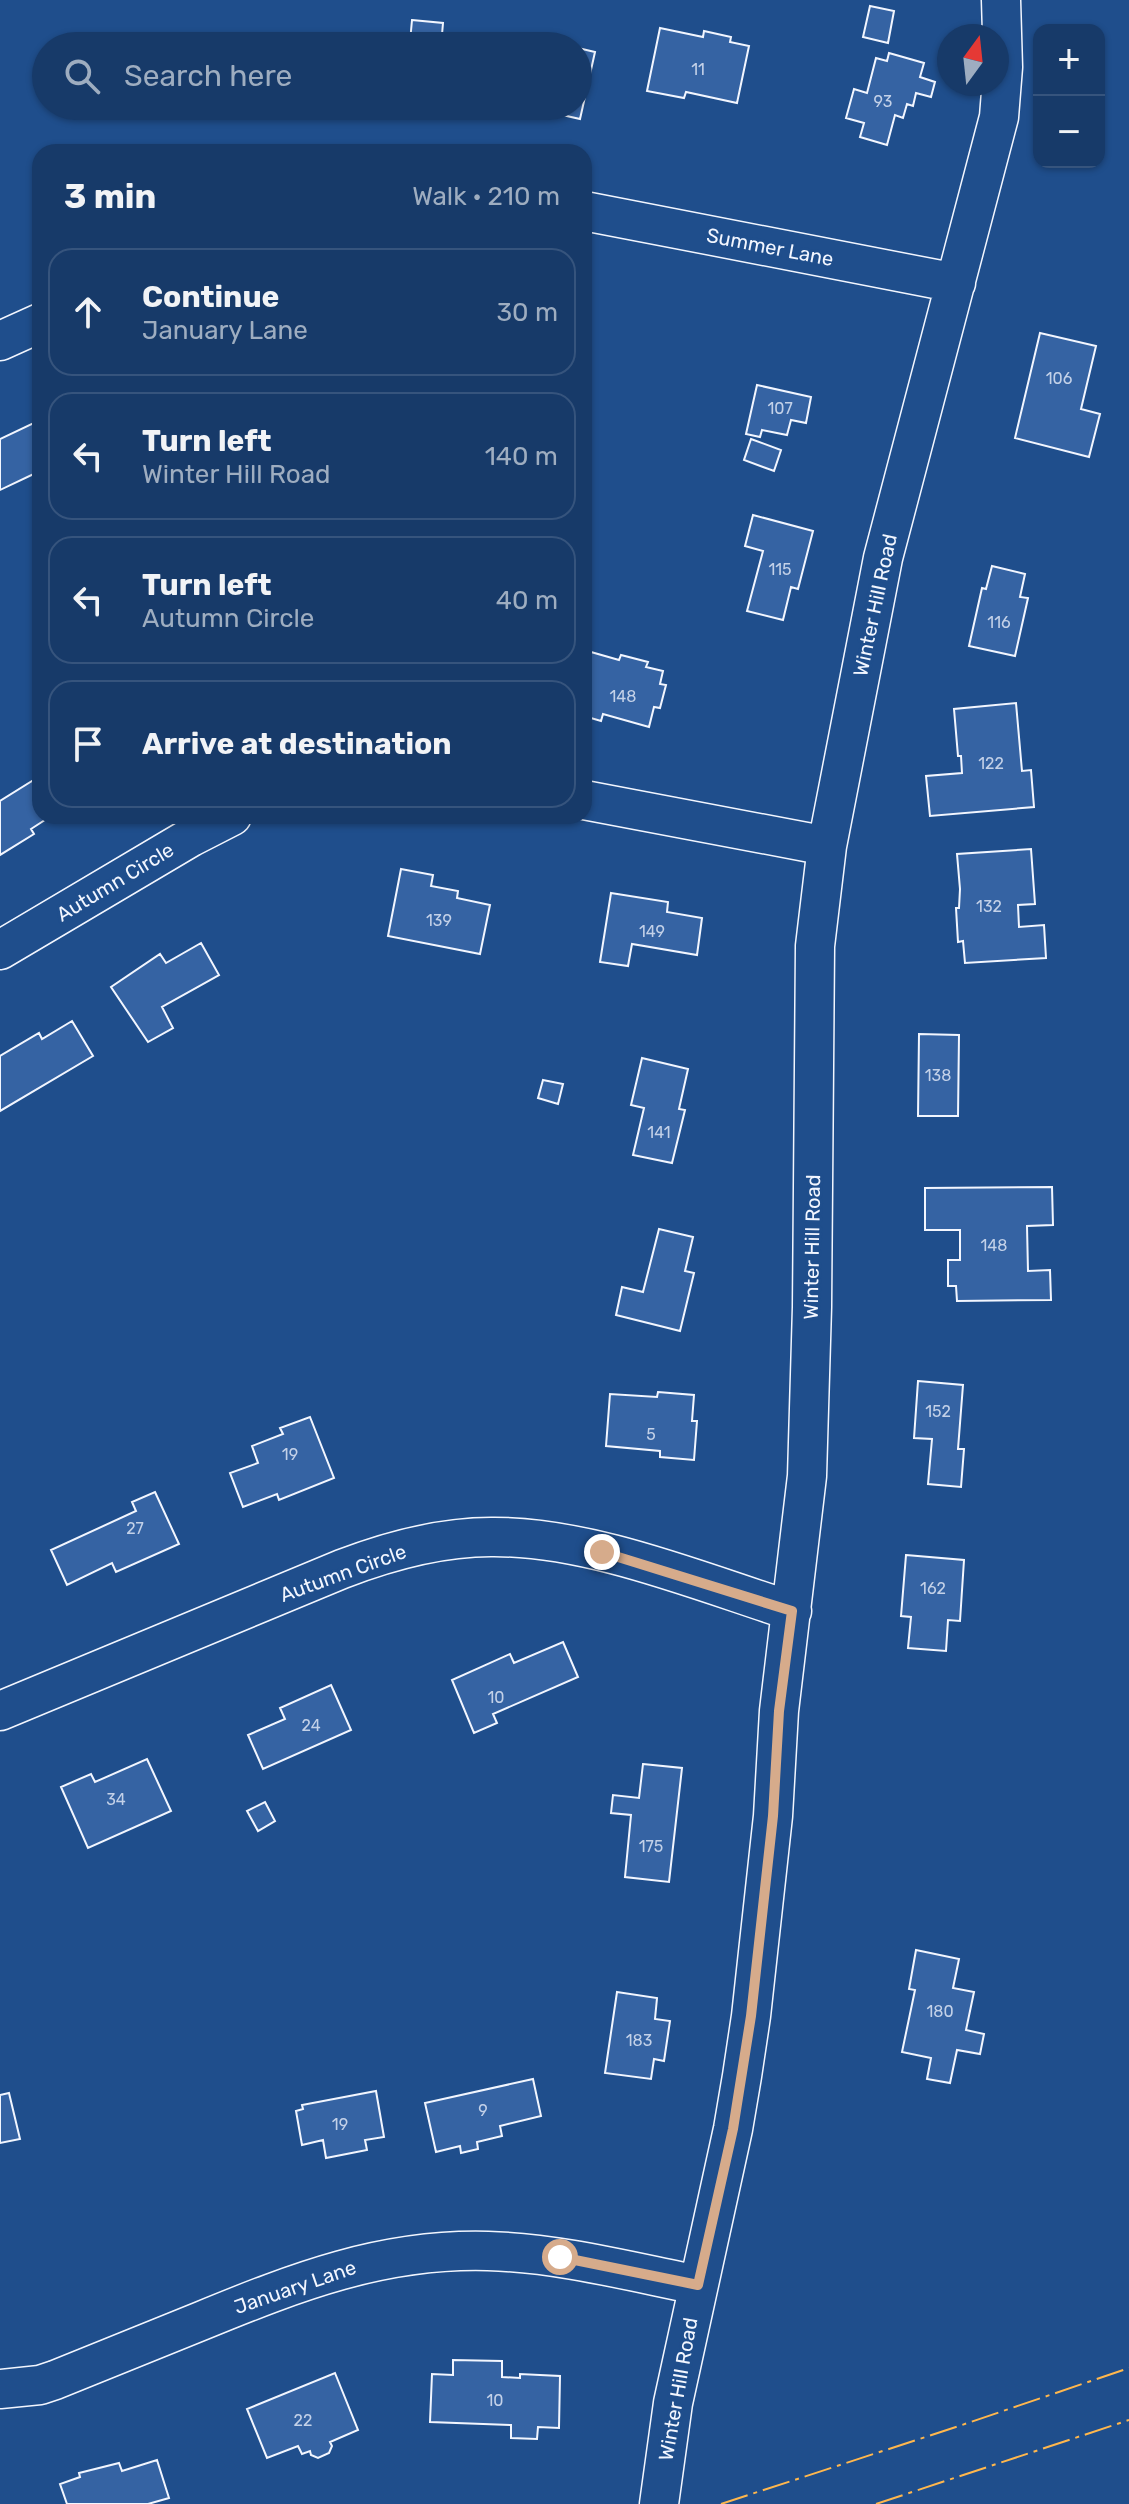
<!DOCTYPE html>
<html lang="en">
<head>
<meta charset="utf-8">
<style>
	body { margin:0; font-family:Rubik,sans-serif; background:#20416f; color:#f1f3f6 }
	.controls { position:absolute; right:24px; top:24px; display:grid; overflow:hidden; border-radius:16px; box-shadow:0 2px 6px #0004 }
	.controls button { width:72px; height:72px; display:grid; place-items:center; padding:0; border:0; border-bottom:2px solid #36547d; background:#173a69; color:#f1f3f6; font:40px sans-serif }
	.compass { position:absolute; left:937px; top:24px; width:72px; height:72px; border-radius:50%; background:#173a69; box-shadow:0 2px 6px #0004; rotate:15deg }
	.stop { position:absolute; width:24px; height:24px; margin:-18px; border:6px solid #d6ab8b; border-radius:50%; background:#fff }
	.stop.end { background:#d6ab8b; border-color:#fff; box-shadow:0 2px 8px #0008 }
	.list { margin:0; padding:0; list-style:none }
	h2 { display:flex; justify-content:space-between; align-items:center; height:104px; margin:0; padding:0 32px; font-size:34px }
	h2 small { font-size:26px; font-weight:400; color:#9eadc0 }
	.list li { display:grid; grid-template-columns:52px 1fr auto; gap:24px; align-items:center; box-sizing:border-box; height:128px; margin:0 16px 16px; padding:0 16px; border:2px solid #36547d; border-radius:24px }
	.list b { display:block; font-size:30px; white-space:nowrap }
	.list p { margin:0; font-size:26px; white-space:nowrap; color:#9eadc0 }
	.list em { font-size:26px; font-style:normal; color:#9eadc0 }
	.icon { flex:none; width:44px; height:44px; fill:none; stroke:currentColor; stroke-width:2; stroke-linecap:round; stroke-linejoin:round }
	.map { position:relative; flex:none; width:1129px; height:2504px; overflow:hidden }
	.search { position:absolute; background:#173a69; box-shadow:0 2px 6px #0004; left:32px; top:32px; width:560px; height:88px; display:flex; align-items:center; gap:20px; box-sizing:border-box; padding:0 28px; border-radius:44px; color:#9eadc0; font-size:30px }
	.panel { position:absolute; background:#173a69; box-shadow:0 2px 6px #0004; left:32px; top:144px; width:560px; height:680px; border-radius:24px }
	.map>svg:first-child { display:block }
	.building { fill:#3563a3; stroke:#f2f6ff; stroke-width:2 }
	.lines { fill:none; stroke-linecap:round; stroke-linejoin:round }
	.minor-casing { stroke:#f2f6ff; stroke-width:41 }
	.minor { stroke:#1f4e8c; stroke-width:38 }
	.power { stroke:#ffb74d; stroke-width:2; stroke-dasharray:28 6 4 6; stroke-linecap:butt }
	.route { stroke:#d6ab8b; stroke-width:10 }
	.labels { text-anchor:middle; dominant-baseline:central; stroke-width:6; stroke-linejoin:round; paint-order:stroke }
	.number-label { font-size:16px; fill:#c3d1e8 }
	.street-label { font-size:20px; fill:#f2f6ff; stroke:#1f4e8c }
</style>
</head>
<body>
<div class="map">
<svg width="1129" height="2504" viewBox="0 0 1129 2504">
	<rect width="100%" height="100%" fill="#1f4e8c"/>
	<path class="building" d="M870,6L894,11L888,43L863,37Z
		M412,20L443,23L441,46H349L350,37L410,42Z
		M660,28L703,37L704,31L731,37L730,42L749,46L737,103L686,92L684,98L647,91Z
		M578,48L595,52L580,119L523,106H578Z
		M889,53L924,63L920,77L935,82L931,97L916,93L913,106L907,104L903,118L895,115L887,145L860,137L864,123L846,118L854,89L867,93L876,58L887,61Z
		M1040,333L1096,346L1081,409L1100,414L1089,457L1015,438Z
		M757,385L811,397L806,423L791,420L787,435L762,430L760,437L746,434Z
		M40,420V471L0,490V439Z
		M751,439L781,450L774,471L744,460Z
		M753,515L813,531L798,589L791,587L783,620L747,611L763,551L745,546Z
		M992,566L1025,574L1020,597L1028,598L1015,656L969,646L982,588L986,589Z
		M584,650L619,660L621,655L648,662L646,667L663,671L660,684L666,685L660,708L654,707L649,727L603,714L601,721L584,716Z
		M1016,703L1022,771L1031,770L1034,807L930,816L926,776L962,773L961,756H958L954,709Z
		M40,776V816H51L31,829L34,834L0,855V801Z
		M1031,849L1035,904L1018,905L1019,927L1044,925L1046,958L965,963L963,941L958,942L956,908H959L960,889L957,854Z
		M401,869L433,875L431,886L458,891L457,898L490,905L480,954L388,936Z
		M611,893L668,902L667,912L702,918L697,955L632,944L628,966L600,962Z
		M201,943L219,975L162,1007L173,1028L148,1042L111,987L160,954L166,963Z
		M72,1021L93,1056L0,1111V1056L39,1033L42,1039Z
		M919,1034L959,1035L958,1116H918Z
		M642,1058L688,1069L679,1109L685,1110L672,1163L633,1155L644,1108L631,1105Z
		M543,1080L563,1084L558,1104L538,1098Z
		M1052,1187L1053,1225L1027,1226L1028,1271L1050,1270L1051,1300L957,1301L956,1286H948V1260H960V1230H925V1188Z
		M659,1229L693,1237L685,1271L694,1273L680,1331L616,1315L622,1287L643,1292Z
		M918,1381L963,1385L958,1449H964L961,1487L928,1484L932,1439L914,1438Z
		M658,1392L694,1395L692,1421H697L694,1460L660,1457V1451L606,1446L610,1394L657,1397Z
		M310,1417L334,1478L279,1500L277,1494L243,1507L230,1473L258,1463L252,1446L283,1434L280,1428Z
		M155,1492L179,1544L116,1572L112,1563L67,1585L51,1550L136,1511L132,1502Z
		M906,1555L964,1560L960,1621L948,1620L946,1651L908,1648L911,1617L901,1616Z
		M563,1642L578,1677L493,1714L497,1723L474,1733L452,1680L510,1654L514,1663Z
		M331,1685L351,1730L263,1769L248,1735L285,1719L280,1708Z
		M147,1759L171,1811L88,1848L61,1787L91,1774L95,1782Z
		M643,1764L682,1768L669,1882L625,1877L631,1815L611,1813L613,1795L639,1798Z
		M265,1802L275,1821L258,1831L247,1811Z
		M916,1950L959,1959L953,1988L974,1992L966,2030L984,2034L980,2054L957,2050L950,2083L927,2079L931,2058L902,2052L915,1990L909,1989Z
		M617,1992L657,1998L655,2019L670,2021L664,2061L654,2059L651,2079L605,2073Z
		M533,2079L541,2116L500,2126L502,2136L477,2142L478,2149L461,2153L460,2146L436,2152L425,2103Z
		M376,2091L384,2137L365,2140L367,2150L326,2158L323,2140L302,2145L296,2111L303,2109L302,2105Z
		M9,2093L20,2139L0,2143V2095Z
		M453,2360L502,2361V2377L520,2378V2374L560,2376L559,2428L538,2427L537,2439L511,2438V2425L430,2422L432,2374L453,2375Z
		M335,2373L358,2430L330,2442L332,2446L329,2453L318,2458L311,2455L310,2451L302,2454L298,2446L267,2458L247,2409Z
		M157,2460L169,2498L148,2504H67L60,2484L80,2477L79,2473L119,2463L122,2471Z"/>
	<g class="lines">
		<g class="minor-casing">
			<path id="minor" d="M584,211L956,283
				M0,341L40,323
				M584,800L827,846
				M0,950L191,837L232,816
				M0,1711L342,1569C389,1551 440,1537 491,1537C589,1536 698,1581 792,1611
				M0,2389L40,2385L55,2380C103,2361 152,2341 201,2321C296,2282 383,2248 488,2251C559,2253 628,2271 698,2285
				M659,2504L673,2403L733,2129L742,2076L751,2016L773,1816L779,1711L807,1476L812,1307L815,946L827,846L883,558L999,117L1003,67L1001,0"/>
		</g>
		<use href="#minor" class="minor"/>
		<path class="power" d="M721,2504L959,2426L1129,2368
			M876,2504L1129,2420"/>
	</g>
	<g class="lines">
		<path class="route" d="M560,2257L698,2285L733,2129L751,2016L773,1816L779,1711L792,1611L602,1552"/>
	</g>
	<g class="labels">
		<g class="number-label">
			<text x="698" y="69">11</text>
			<text x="883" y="101">93</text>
			<text x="1059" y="378">106</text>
			<text x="780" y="408">107</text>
			<text x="780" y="569">115</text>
			<text x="999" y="622">116</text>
			<text x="623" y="696">148</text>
			<text x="991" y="763">122</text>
			<text x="989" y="906">132</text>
			<text x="439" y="920">139</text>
			<text x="652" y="931">149</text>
			<text x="938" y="1075">138</text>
			<text x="659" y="1132">141</text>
			<text x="994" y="1245">148</text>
			<text x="938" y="1411">152</text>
			<text x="651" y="1434">5</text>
			<text x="290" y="1454">19</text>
			<text x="135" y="1528">27</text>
			<text x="933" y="1588">162</text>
			<text x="496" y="1697">10</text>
			<text x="311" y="1725">24</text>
			<text x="116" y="1799">34</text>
			<text x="651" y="1846">175</text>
			<text x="940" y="2011">180</text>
			<text x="639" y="2040">183</text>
			<text x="483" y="2110">9</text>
			<text x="340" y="2124">19</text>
			<text x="495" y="2400">10</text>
			<text x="303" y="2420">22</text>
		</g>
		<g class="street-label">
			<text transform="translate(770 247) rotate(11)">Summer Lane</text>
			<text transform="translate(875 605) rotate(-78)">Winter Hill Road</text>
			<text transform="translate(115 882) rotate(-31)">Autumn Circle</text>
			<text transform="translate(812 1247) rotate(-89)">Winter Hill Road</text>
			<text transform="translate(343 1573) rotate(-20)">Autumn Circle</text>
			<text transform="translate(295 2287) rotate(-19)">January Lane</text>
			<text transform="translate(678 2389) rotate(-80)">Winter Hill Road</text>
		</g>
	</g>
</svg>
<div class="controls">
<button>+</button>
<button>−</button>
</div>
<svg class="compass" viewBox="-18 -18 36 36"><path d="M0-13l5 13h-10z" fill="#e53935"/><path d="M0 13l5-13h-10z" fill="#9eadc0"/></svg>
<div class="stop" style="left:560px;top:2257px"></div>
<div class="stop end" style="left:602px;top:1552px"></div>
<div class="search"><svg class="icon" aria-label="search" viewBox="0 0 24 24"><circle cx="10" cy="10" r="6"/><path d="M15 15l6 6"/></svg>Search here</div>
<section class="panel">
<h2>3 min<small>Walk · 210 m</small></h2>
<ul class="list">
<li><svg class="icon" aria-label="ahead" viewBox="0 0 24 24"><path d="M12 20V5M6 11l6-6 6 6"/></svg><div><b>Continue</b><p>January Lane</p></div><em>30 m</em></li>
<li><svg class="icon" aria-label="left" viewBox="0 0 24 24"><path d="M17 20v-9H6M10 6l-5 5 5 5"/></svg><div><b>Turn left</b><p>Winter Hill Road</p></div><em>140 m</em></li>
<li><svg class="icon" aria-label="left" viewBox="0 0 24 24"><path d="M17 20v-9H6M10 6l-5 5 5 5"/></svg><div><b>Turn left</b><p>Autumn Circle</p></div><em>40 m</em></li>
<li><svg class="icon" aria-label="arrive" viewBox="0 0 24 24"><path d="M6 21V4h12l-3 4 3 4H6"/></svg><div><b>Arrive at destination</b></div></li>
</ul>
</section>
</div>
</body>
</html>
